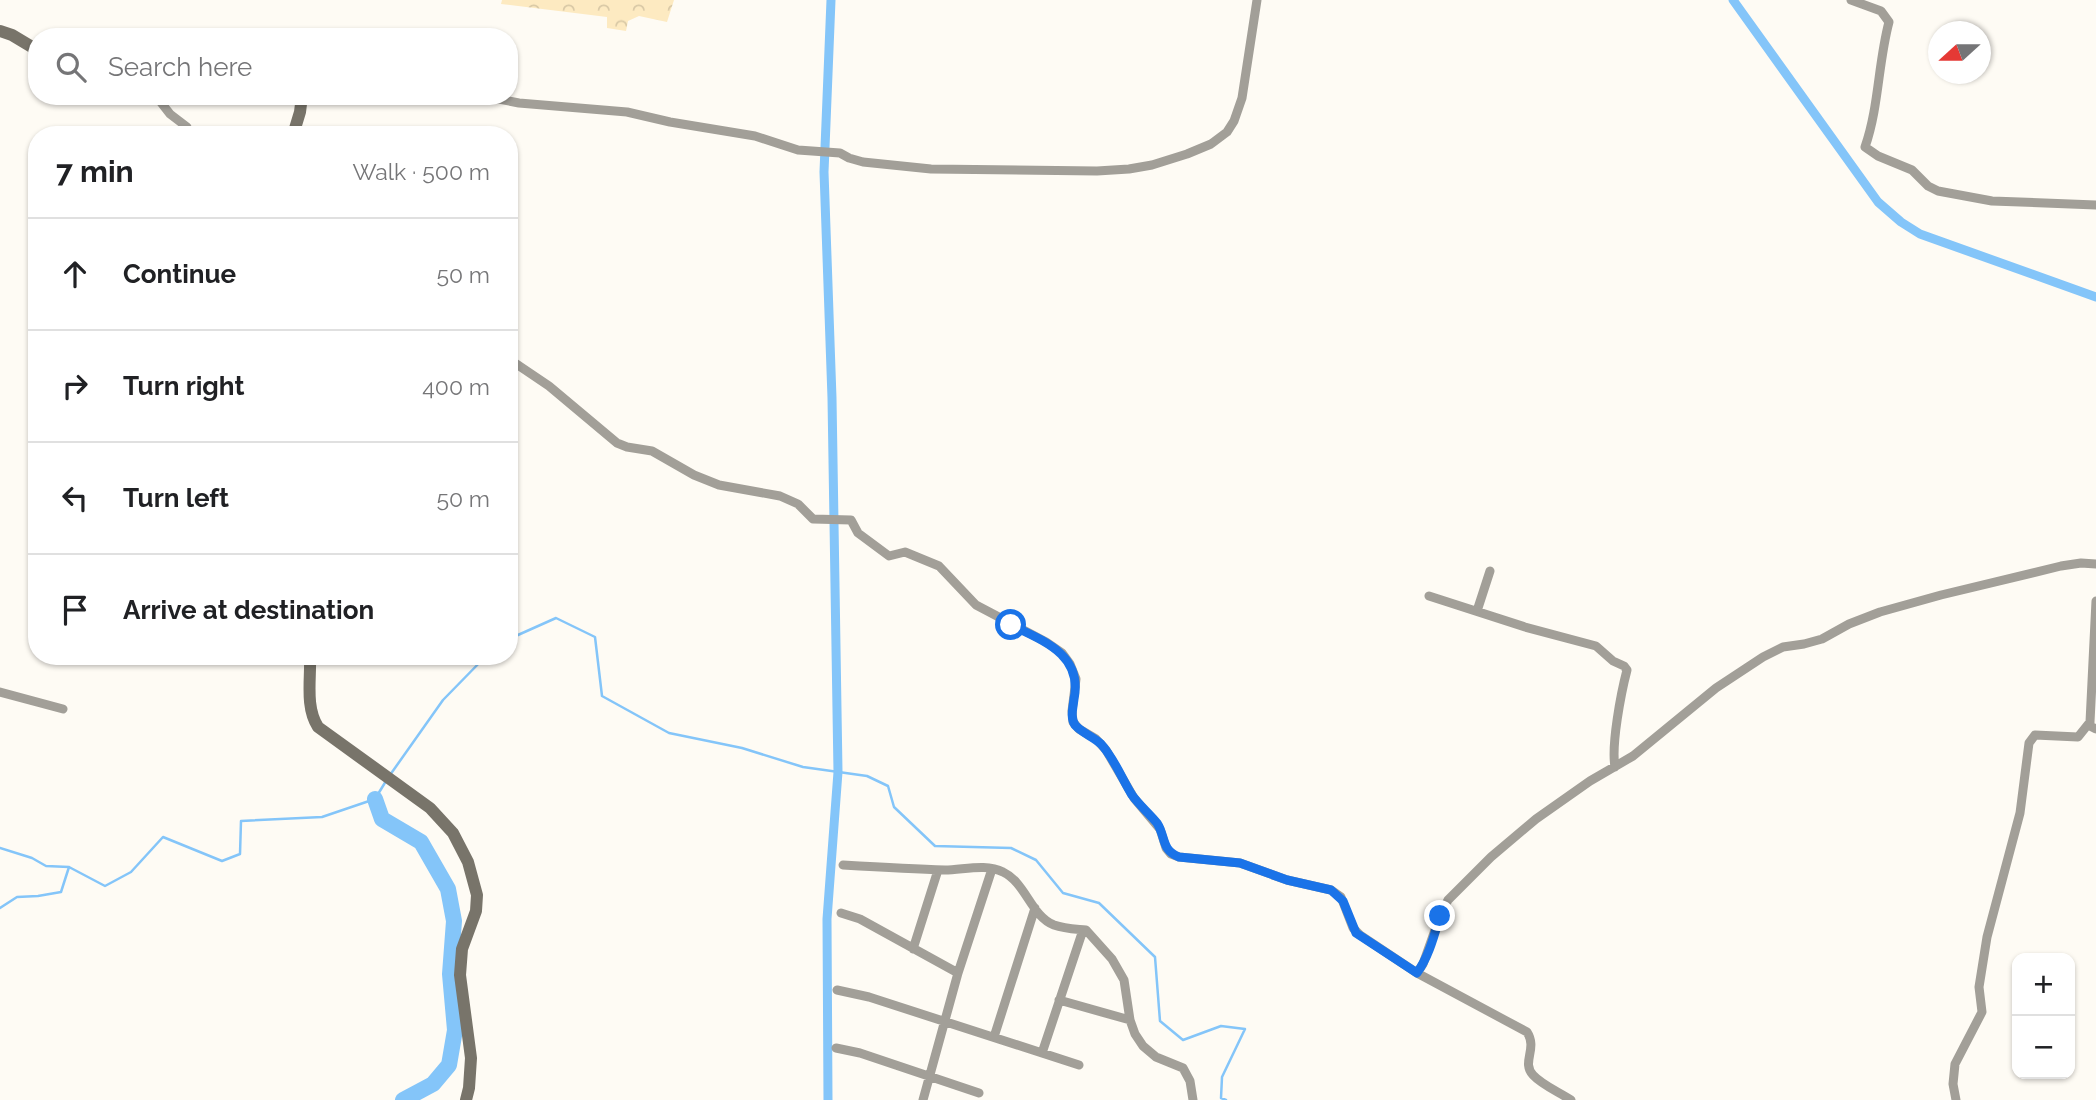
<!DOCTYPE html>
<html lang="en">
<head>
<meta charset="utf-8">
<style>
	body { margin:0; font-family:Raleway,sans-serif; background:#f6f6f6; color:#202124 }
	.controls { position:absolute; right:21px; bottom:21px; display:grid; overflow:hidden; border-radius:14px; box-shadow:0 2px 5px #0004 }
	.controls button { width:63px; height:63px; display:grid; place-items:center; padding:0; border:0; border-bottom:2px solid #e0e0e0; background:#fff; color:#202124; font:35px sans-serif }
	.compass { position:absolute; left:1928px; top:21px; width:63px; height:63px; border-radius:50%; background:#fff; box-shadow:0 2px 5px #0004; rotate:249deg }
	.stop { position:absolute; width:21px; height:21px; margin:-16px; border:5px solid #1a73e8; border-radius:50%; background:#fff }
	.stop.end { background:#1a73e8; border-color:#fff; box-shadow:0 2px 7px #0008 }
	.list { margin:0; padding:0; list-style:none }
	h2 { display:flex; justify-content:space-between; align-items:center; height:91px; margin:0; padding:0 28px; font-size:30px }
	h2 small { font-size:23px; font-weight:400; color:#757577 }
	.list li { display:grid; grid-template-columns:46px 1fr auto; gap:21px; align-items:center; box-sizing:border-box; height:112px; padding:0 28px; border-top:2px solid #e0e0e0 }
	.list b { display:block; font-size:26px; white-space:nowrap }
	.list em { font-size:23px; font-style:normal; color:#757577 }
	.icon { flex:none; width:38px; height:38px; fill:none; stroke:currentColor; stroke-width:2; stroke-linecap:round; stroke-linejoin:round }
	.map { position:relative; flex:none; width:2096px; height:1100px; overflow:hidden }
	.search { position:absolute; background:#fff; box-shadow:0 2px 5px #0004; left:28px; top:28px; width:490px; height:77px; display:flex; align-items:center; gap:18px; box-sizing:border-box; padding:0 24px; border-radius:28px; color:#757577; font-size:26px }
	.panel { position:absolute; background:#fff; box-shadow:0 2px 5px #0004; left:28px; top:126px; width:490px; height:539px; border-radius:28px }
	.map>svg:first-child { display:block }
	.forest { fill:url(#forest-crowns) }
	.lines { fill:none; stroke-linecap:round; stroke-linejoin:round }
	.stream { stroke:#84c5f9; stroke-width:2.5 }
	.canal { stroke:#84c5f9; stroke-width:9 }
	.river { stroke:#84c5f9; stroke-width:16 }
	.street { stroke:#a29f98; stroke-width:9 }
	.secondary { stroke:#78746a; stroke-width:12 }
	.route { stroke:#1a73e8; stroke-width:9 }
</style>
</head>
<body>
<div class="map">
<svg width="2096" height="1100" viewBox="0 0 2096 1100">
	<defs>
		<pattern id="forest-crowns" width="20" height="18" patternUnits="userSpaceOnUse" patternTransform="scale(1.75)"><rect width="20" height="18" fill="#fdeac1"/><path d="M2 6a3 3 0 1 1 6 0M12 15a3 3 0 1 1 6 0" fill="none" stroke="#d9c9a6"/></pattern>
	</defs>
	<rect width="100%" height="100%" fill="#fefbf4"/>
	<path class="forest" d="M502,0H674L667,22L639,16L628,21L626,31L607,28V17L501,4Z"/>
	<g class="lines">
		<path class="stream" d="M509,639L556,618L595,637L602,696L669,733L742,748L803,767L867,776L888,786L894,807L935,846L1011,848L1036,860L1063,893L1099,903L1155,957L1160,1021L1183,1040L1221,1026L1245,1029L1222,1077L1221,1098L1226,1100
			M390,775L443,700L486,656
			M0,848L32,858L46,866L69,867
			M0,908L17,897L38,896L61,892L69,867L105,886L131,872L163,837L222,861L240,854L241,821L322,817L375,799L386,781"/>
		<path class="canal" d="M1733,0L1878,202L1901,222L1920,234L2096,297
			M828,1100L827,919L838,772L832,398L824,172L831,0"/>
		<path class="river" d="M375,799L382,819L421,842L448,889L454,921L450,974L455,1030L449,1065L433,1084L403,1100"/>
		<path class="street" d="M1851,0L1881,11L1889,22C1878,63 1879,107 1865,147L1878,156L1912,170L1928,186L1938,191L1992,201L2096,205
			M156,96L170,114L187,127V135
			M483,96L519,103L627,112L670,122L755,136L798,150L840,153L849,158L863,162L931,169L1097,171L1129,169L1152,165L1187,154L1211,144L1227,132L1234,121L1242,98L1257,0
			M509,359L549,386L617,443L627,447L652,451L694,475L719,485L780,496L798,504L813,519L851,520L858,533L889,556L905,552L939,566L976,605L1046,642L1062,653L1070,664L1076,679L1072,711L1073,722L1079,729L1096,739L1106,750L1134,798L1160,829L1166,848L1171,854L1179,857L1240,863L1287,880L1331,890L1341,897L1353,928L1360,935L1417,973L1527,1032C1538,1049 1521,1062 1533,1075C1542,1085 1559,1092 1571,1100
			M1429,596L1525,627L1596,646L1613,661L1624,666L1627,670C1621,693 1611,745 1615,767
			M2096,601L2090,722V726L2096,729
			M1477,611L1490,571
			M0,692L63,709
			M843,865C877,867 911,869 945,870C963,870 986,863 1003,872C1026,883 1031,916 1054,925C1065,929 1076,929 1086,930L1112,959L1124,980L1130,1020L1135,1034L1143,1046L1156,1057L1183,1068L1190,1081L1193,1100
			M841,913L860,919L958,973
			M913,949L938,870
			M1417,973L1423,964L1440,916L1448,900L1491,857L1536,819L1590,781L1633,756L1716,688L1763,657L1783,647L1804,644L1822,639L1849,624L1880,612L1941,595L2061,566L2081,563L2096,564
			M837,990L869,997L1079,1065
			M1059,1000L1130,1020
			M994,1037L1035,908
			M836,1048L860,1053L979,1093
			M1042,1053L1083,930
			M923,1100L958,973L992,869
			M1956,1100L1953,1084L1955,1064L1982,1012L1979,987L1987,937L2020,813L2029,743L2035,735L2078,737L2090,722"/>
		<path class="secondary" d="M0,31L12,35L37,50
			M293,135L300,112L302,96
			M310,656C311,679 305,707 318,727L430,808L453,833L468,862L477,895L476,911L462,949L460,975L471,1058L469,1088L466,1100"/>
	</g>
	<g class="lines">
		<path class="route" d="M1011,625C1044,641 1083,655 1074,699C1073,708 1070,717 1075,725C1082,733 1094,737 1101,744C1114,758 1122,779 1132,795C1139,805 1149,813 1157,823C1166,837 1161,850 1179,857L1240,863L1287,880L1331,890L1343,901L1356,933L1417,973C1429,956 1434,936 1440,916"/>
	</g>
</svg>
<div class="controls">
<button>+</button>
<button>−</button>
</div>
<svg class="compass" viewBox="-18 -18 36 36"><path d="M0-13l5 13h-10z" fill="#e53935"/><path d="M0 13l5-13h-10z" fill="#757577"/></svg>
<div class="stop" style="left:1011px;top:625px"></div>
<div class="stop end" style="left:1440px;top:916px"></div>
<div class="search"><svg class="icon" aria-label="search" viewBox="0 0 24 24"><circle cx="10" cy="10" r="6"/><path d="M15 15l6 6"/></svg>Search here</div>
<section class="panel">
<h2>7 min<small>Walk · 500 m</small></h2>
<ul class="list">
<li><svg class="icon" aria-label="ahead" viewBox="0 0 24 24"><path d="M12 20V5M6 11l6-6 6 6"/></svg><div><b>Continue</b></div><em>50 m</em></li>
<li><svg class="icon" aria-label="right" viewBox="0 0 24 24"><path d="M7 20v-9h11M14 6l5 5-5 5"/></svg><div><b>Turn right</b></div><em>400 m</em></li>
<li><svg class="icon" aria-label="left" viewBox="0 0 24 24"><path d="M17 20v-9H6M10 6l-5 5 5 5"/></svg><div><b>Turn left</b></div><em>50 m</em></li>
<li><svg class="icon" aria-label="arrive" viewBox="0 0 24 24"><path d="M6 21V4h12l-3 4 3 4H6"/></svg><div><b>Arrive at destination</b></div></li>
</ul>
</section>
</div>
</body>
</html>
